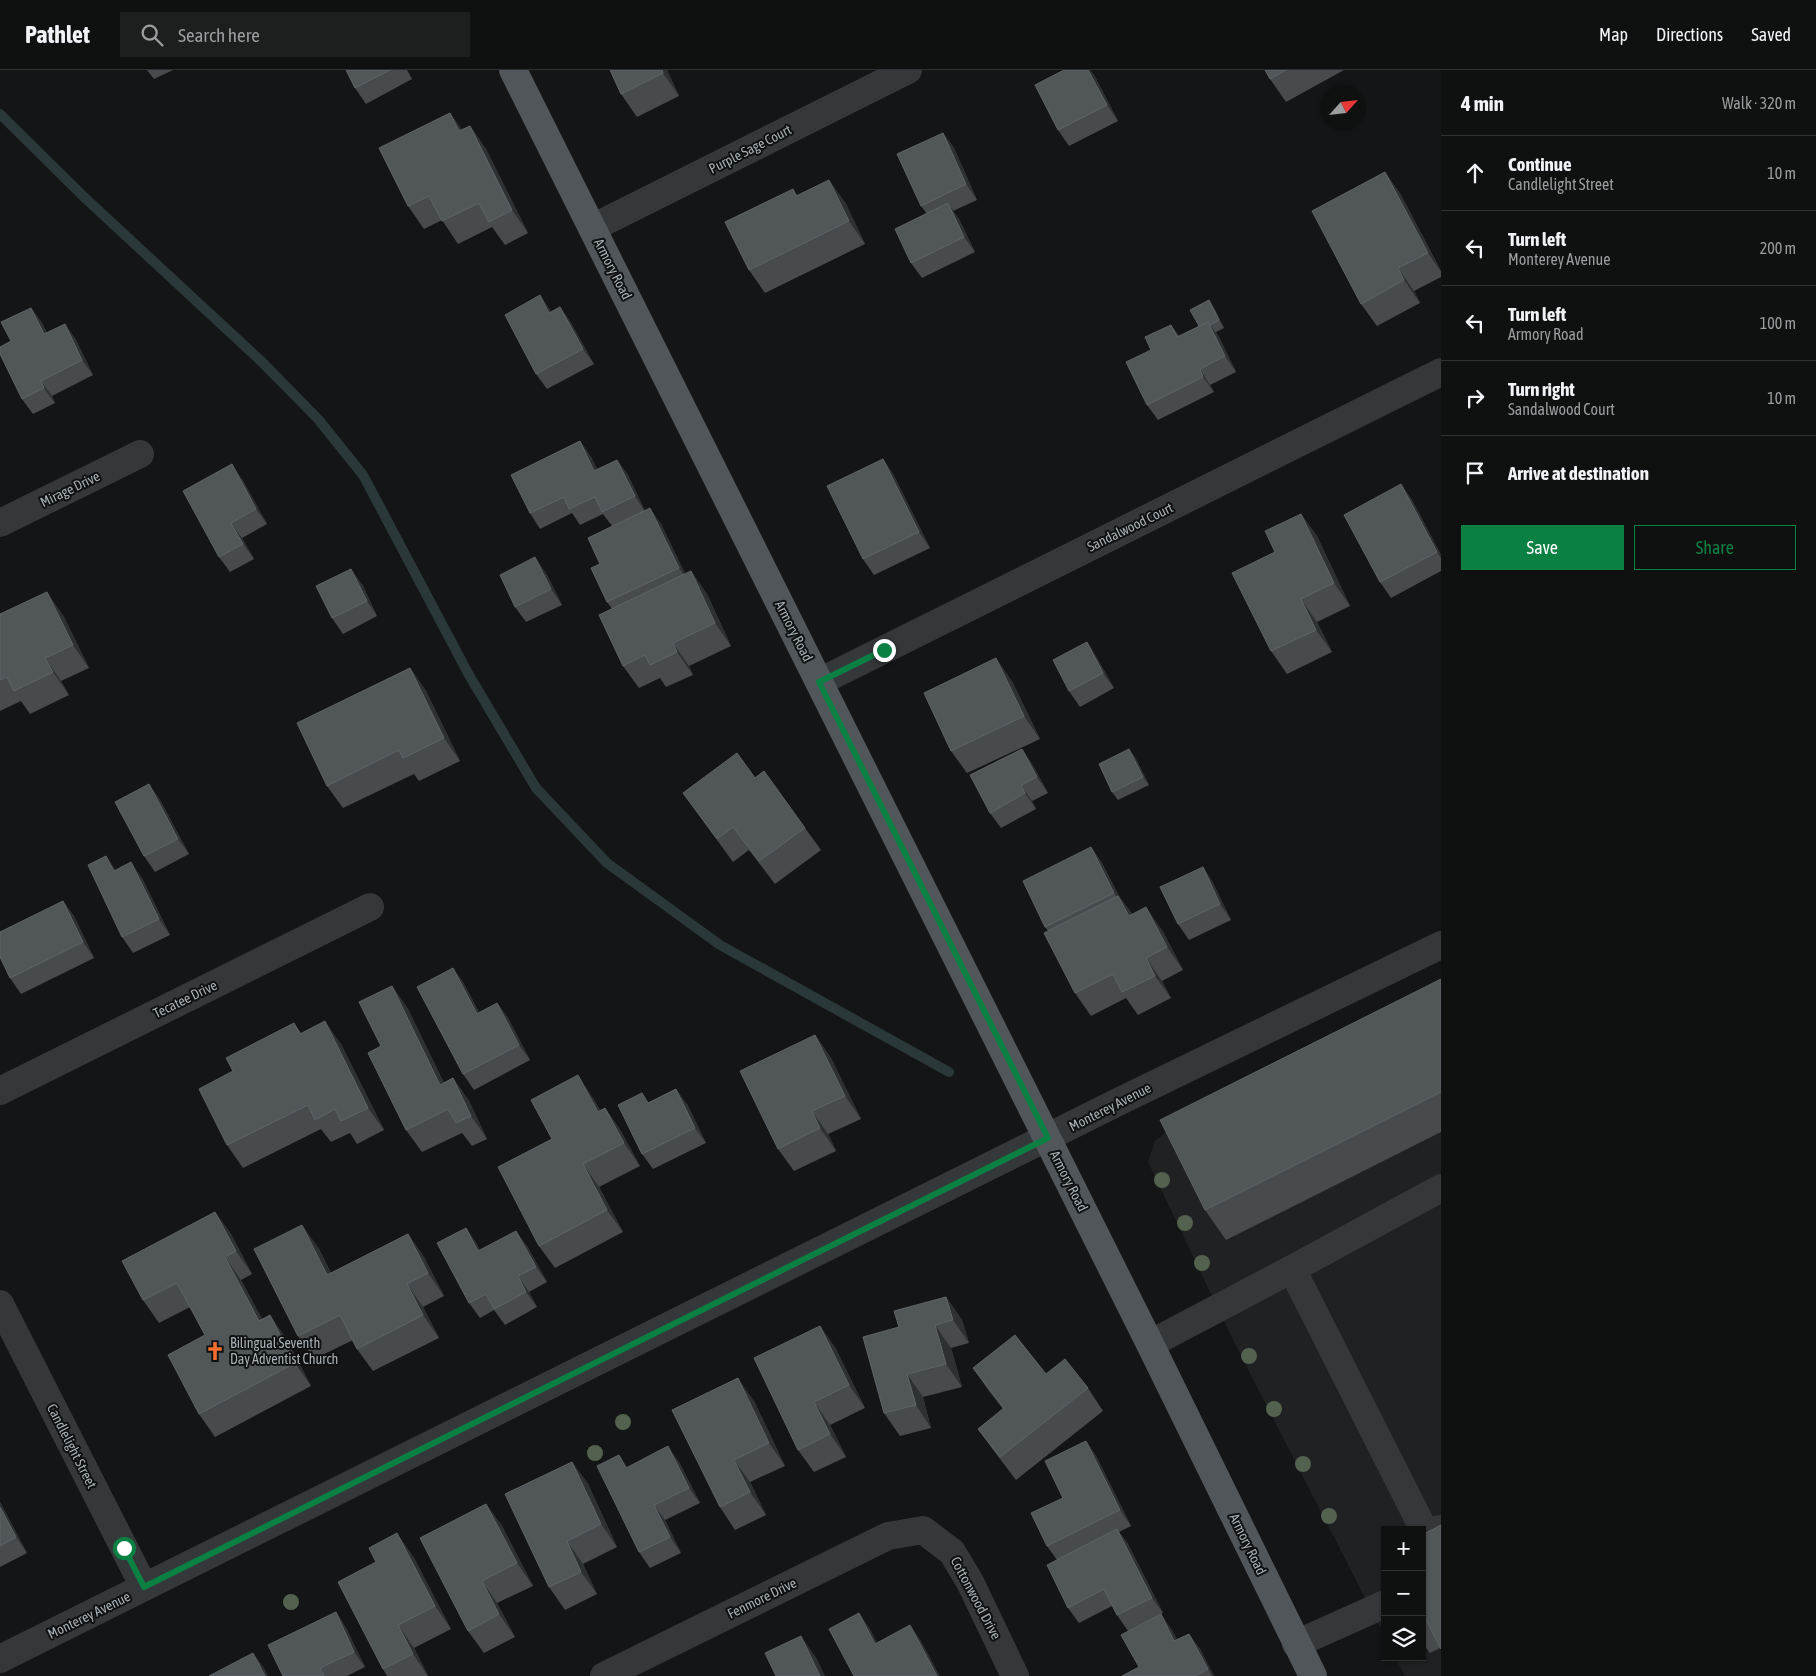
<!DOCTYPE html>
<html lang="en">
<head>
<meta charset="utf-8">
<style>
	body { margin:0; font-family:"Asap Condensed",sans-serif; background:#1d1e1e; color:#f1f3f6 }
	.controls { position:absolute; right:15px; bottom:15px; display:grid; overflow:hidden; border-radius:0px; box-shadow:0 1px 4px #0004 }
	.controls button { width:45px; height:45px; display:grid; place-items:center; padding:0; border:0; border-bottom:1px solid #2f3030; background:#0f1010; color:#f1f3f6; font:25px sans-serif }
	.compass { position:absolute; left:1321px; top:15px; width:45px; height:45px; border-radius:50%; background:#0f1010; box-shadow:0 1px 4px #0004; rotate:63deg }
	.stop { position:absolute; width:15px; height:15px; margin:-11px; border:4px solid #0b8043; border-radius:50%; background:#fff }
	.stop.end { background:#0b8043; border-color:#fff; box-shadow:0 1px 5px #0008 }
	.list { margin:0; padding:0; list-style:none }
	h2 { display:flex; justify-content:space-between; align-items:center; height:65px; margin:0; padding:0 20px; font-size:21px }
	h2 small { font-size:16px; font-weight:400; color:#9b9d9f }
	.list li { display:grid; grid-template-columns:32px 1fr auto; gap:15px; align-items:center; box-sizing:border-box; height:75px; padding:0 20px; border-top:1px solid #2f3030 }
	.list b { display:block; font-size:19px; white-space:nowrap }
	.list p { margin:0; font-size:16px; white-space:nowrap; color:#9b9d9f }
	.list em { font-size:16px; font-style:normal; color:#9b9d9f }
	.actions { display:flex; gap:10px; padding:15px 20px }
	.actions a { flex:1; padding:11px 0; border:1px solid #0b8043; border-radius:0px; text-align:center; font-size:18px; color:#0b8043 }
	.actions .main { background:#0b8043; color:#fff }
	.icon { flex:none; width:28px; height:28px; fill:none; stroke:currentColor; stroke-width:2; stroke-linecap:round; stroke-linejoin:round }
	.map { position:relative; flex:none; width:1441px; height:1606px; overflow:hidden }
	header { display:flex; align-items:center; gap:30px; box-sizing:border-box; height:70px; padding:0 25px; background:#0f1010; border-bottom:1px solid #2f3030 }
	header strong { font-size:24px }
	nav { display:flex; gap:28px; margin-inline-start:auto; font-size:18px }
	.search { width:350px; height:45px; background:#1d1e1e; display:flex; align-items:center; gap:12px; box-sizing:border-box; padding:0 18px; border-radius:0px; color:#9b9d9f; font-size:19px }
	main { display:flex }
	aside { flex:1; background:#0f1010 }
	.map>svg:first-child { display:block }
	.built { fill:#202123 }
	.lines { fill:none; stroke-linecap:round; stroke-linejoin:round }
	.stream { stroke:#2a383a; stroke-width:10 }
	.minor { stroke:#35383b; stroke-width:28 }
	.major { stroke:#51565a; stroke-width:28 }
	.tree { fill:#53624e }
	.wall { fill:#474b4e }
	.shaded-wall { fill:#2e3133 }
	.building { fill:#515659; stroke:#5f6468 }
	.route { stroke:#0b8043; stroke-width:6 }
	.labels { text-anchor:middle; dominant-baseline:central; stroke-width:4; stroke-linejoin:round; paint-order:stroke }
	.street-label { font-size:14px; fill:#a6b0b6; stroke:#0f1011 }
	.poi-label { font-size:14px; fill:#a6b0b6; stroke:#0f1011; text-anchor:start }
</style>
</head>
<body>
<header>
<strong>Pathlet</strong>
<div class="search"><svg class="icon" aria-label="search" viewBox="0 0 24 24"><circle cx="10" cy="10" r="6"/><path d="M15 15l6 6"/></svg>Search here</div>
<nav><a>Map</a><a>Directions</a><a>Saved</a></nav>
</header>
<main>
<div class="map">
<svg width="1441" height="1606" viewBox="0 0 1441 1606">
	<rect width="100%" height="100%" fill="#141516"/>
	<path class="built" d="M1441,925V1606H1405L1395,1587H1422V1460H1385V1567L1231,1266L1148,1092L1155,1071L1183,1048Z"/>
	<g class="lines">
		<path class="stream" d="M0,44L84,127L262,292L318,349L363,405L469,605L536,718L607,793L720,875L949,1002"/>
		<path class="minor" d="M592,158L908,0
			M0,453L140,384
			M819,612L1441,302
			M0,1021L370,837
			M1441,1118L1292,1199L1423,1458L1431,1461L1441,1459
			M0,1234L144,1517
			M1150,1274L1292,1199
			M1296,1574L1385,1534
			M0,1589L1118,1032L1441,875
			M604,1606L888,1466L923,1460L952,1482L970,1512L1015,1606"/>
		<path class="major" d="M513,0L1150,1274L1313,1606"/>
	</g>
	<g class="tree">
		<circle cx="1162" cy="1110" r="8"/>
		<circle cx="1185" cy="1153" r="8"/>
		<circle cx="1202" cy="1193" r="8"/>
		<circle cx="1249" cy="1286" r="8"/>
		<circle cx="1274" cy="1339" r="8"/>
		<circle cx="623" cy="1352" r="8"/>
		<circle cx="595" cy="1383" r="8"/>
		<circle cx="1303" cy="1394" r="8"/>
		<circle cx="1329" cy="1446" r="8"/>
		<circle cx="291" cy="1532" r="8"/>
	</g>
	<path class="wall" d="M147,0H173L154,9Z
		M346,0H407L412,9L366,34L355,18Z
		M610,0H667L679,26L637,47L621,24Z
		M1064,0H1090L1094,5L1118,51L1069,76L1058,60Z
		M1265,0H1344L1286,32L1270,9Z
		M450,43L462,60L470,56L486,79L528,163L505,175L492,157L458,174L442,150L424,159L408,136Z
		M943,63L954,78L977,130L953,141L959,149L975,182L922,208L911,193L927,144L921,136Z
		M1385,102L1401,125L1441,201V207L1414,221L1420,233L1377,256L1361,234Z
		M793,119L797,125L845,132L865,174L765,223L749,200Z
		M1209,230L1214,238L1224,258L1216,262L1219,267L1236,302L1210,315L1214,322L1158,350L1147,335L1151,280L1171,255L1179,266L1199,256Z
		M560,237L571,253L594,294L547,319L536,304L552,242Z
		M31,238L42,253L47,263L65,254L76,270L93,305L52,326L55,333L33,344L22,329L11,271Z
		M580,371L591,387L597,399L617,390L628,405L645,441L661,454L685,504L691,501L707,524L731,576L689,596L693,605L666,617L660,608L639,618L623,596L612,539L607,532L600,494L612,456L603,444L580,455L572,443L540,459L530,443Z
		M883,389L893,404L930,478L874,505L863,489Z
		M242,409L267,454L242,468L254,489L230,502L219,487Z
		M1401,414L1412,430L1441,485V501L1391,528L1380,512Z
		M1301,444L1317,466L1350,536L1317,552L1332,582L1287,604L1271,581L1275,482Z
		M546,503L562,535L526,552L515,537Z
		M362,514L377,546L343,564L332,548Z
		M0,544L63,545L89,598L61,611L69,625L30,644L21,631L0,641Z
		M1087,572L1097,588L1114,618L1080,637L1069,621Z
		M410,598L426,621L460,691L419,711L414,704L343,738L327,716Z
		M1012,611L1040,669L967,703L951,681Z
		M1022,679L1032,694L1048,723L1032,731L1036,739L1001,758L990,743Z
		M1135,687L1149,715L1118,730L1112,722Z
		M755,708L805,758L821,780L775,814L749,780L733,792L683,723Z
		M149,714L160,730L189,784L155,802L144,786Z
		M1091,777L1102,793L1119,826L1132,844L1162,860L1183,900L1162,911L1171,928L1138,945L1126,928L1091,946L1075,923L1048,861L1045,857Z
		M1203,797L1213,813L1231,850L1189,870L1178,854Z
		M116,800L142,808L170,865L133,883L122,867Z
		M63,831L74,846L94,888L21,924L10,908Z
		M453,898L464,914L479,942L497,933L508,948L530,990L474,1020L463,1004Z
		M1441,909V1062L1226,1170L1205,1140Z
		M392,916L408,939L444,1013L453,1008L469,1031L487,1069L472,1076L462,1063L422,1082L406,1060L381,976Z
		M294,953L301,963L341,974L384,1060L357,1074L350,1063L331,1072L321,1059L243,1098L227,1075L233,1001Z
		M815,965L831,988L861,1049L828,1064L836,1081L794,1101L778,1079Z
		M593,1028L600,1040L605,1038L621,1061L640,1096L599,1117L623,1162L555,1198L539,1176L552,1069Z
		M649,1032L687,1034L706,1073L653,1099L642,1084Z
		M215,1142L231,1164L252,1204L241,1210L262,1249L286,1268L311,1316L215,1367L199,1344L205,1265L190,1237L159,1253L143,1230Z
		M466,1158L480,1180L527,1176L547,1212L529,1222L537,1237L505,1255L494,1240L480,1248L469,1233Z
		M408,1164L424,1187L444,1226L423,1237L439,1268L373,1301L357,1279L353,1270L314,1289L298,1266L318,1177L331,1203Z
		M946,1227L962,1250L969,1273L951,1278L962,1317L923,1327L931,1358L900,1366L884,1343L899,1257Z
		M820,1256L836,1279L865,1338L830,1355L846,1387L814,1402L798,1380Z
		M973,1298L1046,1304L1088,1318L1103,1341L1016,1410L994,1381L978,1359L1003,1339L989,1321Z
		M754,1331L785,1396L750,1412L766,1445L735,1460L720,1437Z
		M1086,1371L1096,1386L1131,1456L1119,1462L1128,1474L1163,1543L1128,1561L1117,1545L1112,1536L1079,1553L1068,1538L1057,1490L1047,1476L1063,1428Z
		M572,1392L588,1414L617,1477L583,1494L597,1524L565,1540L549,1517Z
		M679,1392L700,1433L665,1450L681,1483L650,1498L639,1482L627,1397Z
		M0,1432L27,1483L0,1497Z
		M486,1434L502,1456L533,1516L497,1533L515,1567L484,1583L468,1561Z
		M1422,1465L1440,1578L1430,1583L1422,1572Z
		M413,1486L451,1559L414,1578L428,1606H387L383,1599Z
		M336,1542L346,1558L365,1597L347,1606H283Z
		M1172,1560L1177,1570L1189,1564L1200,1579L1214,1606H1122L1139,1597Z"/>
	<path class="shaded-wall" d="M662,0H667L679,26L663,3Z
		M1088,0H1090L1094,5L1118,51L1107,35Z
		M450,43L466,65L459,61Z
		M470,56L486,79L528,163L512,140Z
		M943,63L954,78L977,130L966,114Z
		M1385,102L1401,125L1441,202L1428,183Z
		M829,110L845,132L865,174L849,151Z
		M948,133L959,149L975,182L964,167Z
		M1398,198L1414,221L1420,233L1404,210Z
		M540,225L551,241L560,258L549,243Z
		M1209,230L1214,238L1224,258L1219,250Z
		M560,237L571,253L594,294L583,279Z
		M31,238L42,253L55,280L44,264Z
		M1208,252L1219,267L1236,302L1225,286Z
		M65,254L76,270L93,305L82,290Z
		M1200,299L1210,315L1214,322L1203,307Z
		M41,311L52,326L55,333L44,318Z
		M580,371L591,387L605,416L594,401Z
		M883,389L893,404L930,478L919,462Z
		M617,390L628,405L645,442L635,426Z
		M232,394L242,409L267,454L256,439Z
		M1401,414L1412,430L1441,485V488L1437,482Z
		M650,438L661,454L690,513L679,498Z
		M1301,444L1317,466L1350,536L1334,513Z
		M231,453L242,468L254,489L243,474Z
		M535,487L546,503L562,535L551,519Z
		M351,499L362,514L377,546L367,531Z
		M691,501L707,524L731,576L715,553Z
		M47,522L63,545L89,598L73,575Z
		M1301,529L1317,552L1332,582L1316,560Z
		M1087,572L1097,588L1114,618L1103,603Z
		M673,573L689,596L693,605L677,582Z
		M45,588L61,611L69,625L53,602Z
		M996,588L1012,611L1040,669L1024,646Z
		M410,598L426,621L460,691L444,668Z
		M1022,679L1032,694L1048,723L1037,707Z
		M1129,679L1135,687L1149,715L1143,707Z
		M149,714L160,730L189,784L178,769Z
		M1021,715L1032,731L1036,739L1025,723Z
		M1091,777L1102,793L1119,826L1134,848L1129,846L1125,839L1114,823Z
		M106,786L117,802L114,801Z
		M131,792L142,808L170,865L159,849Z
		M1203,797L1213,813L1231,850L1220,834Z
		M63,831L74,846L94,888L83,872Z
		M1146,837L1162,860L1183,900L1167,877Z
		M1146,888L1162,911L1171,928L1155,906Z
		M453,898L464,914L488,959L477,944Z
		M392,916L408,939L456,1038L440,1015Z
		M497,933L508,948L530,990L519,975Z
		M325,951L341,974L384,1060L368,1038Z
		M815,965L831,988L861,1049L845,1026Z
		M578,1005L593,1028L614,1065L598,1042Z
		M453,1008L469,1031L487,1069L471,1046Z
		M676,1019L687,1034L706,1073L695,1058Z
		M605,1038L621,1061L640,1096L624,1073Z
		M812,1041L828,1064L836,1081L820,1058Z
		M583,1094L599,1117L623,1162L607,1140Z
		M215,1142L231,1164L252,1204L236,1181Z
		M302,1155L318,1177L343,1228L327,1205Z
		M466,1158L477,1174L489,1197L478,1181Z
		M516,1161L527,1176L547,1212L536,1197Z
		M408,1164L424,1187L444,1226L428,1203Z
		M225,1187L241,1210L275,1274L259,1251Z
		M518,1206L529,1222L537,1237L526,1222Z
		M407,1214L423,1237L439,1268L423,1245Z
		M946,1227L962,1250L969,1273L953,1250Z
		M270,1245L286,1268L311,1316L295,1293Z
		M935,1255L951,1278L962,1317L946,1294Z
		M820,1256L836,1279L865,1338L849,1315Z
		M907,1304L923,1327L931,1358L916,1335Z
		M738,1308L754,1331L785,1396L769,1373Z
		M814,1332L830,1355L846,1387L830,1364Z
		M1086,1371L1096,1386L1131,1456L1120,1440Z
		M668,1376L679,1392L700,1433L689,1418Z
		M619,1385L630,1401L626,1398Z
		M734,1390L750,1412L766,1445L750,1422Z
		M572,1392L588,1414L617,1477L601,1454Z
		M0,1432L27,1483L16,1467L0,1437Z
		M486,1434L502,1456L533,1516L517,1493Z
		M654,1435L665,1450L681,1483L670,1467Z
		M1117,1459L1128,1474L1163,1543L1152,1528Z
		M397,1463L413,1486L451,1559L435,1536Z
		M567,1471L583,1494L597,1524L581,1502Z
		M482,1511L497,1533L515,1567L499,1544Z
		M336,1542L346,1558L365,1597L354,1582Z
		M859,1543L870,1559L886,1589L875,1574Z
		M1161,1544L1172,1560L1185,1586L1174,1571Z
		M398,1555L414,1578L428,1606L413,1584Z
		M910,1555L921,1571L940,1606H937Z
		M1189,1564L1200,1579L1214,1606H1212L1208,1599Z
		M801,1566L817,1589L825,1606H820Z
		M253,1583L264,1598L268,1606H265Z"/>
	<path class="building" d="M346,0H390L355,18Z
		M610,0H662L663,3L621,24Z
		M1064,0H1088L1107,35L1058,60L1035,15Z
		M1265,0H1286L1270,9Z
		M450,43L459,61L470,56L512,140L489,152L479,133L442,151L429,126L408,136L379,78Z
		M943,63L966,114L921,136L897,84Z
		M1385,102L1428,183L1398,198L1404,210L1361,234L1312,141Z
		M829,110L849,151L749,200L725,152L793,119L796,126Z
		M948,133L964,167L911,193L895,159Z
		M540,225L549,243L560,237L583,279L536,304L505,245Z
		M1209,230L1219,250L1210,255L1208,252L1199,256L1190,240Z
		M31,238L44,264L65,254L82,290L41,311L44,318L22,329L0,284V277L11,271L1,252Z
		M1208,252L1225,286L1200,299L1203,307L1147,335L1126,292L1151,280L1145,267L1171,255L1177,267Z
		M580,371L594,401L617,390L635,426L602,442L595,427L569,439L564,427L530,443L511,405Z
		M883,389L919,462L863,489L827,416Z
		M232,394L256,439L231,453L243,474L219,487L183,421Z
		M1401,414L1437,482L1380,512L1344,445Z
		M650,438L679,498L607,532L591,498L600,494L588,468Z
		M1301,444L1334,513L1301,529L1316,560L1271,581L1232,503L1275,482L1265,461Z
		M535,487L551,519L515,537L500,505Z
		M351,499L367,531L332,548L316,516Z
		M691,501L715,553L673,573L677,582L650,595L645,585L623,596L599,545Z
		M47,522L73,575L45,588L53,602L14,621L7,607L0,610V544Z
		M1087,572L1103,603L1069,621L1053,590Z
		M996,588L1024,646L951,681L924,623Z
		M410,598L444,668L403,688L399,680L327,716L297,653Z
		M1022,679L1037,707L1021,715L1025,723L990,743L970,705Z
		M1129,679L1143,707L1112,722L1099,694Z
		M737,683L755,708L764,701L805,758L759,791L733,757L717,769L683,723Z
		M149,714L178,769L144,786L115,732Z
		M1091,777L1114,823L1045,857L1023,811Z
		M106,786L114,801L131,792L159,849L122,867L88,795Z
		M1203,797L1220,834L1178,854L1160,817Z
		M1118,826L1129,846L1146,837L1167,877L1146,888L1155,906L1122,922L1113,904L1075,923L1044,863Z
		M63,831L83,872L10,908L0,887V862Z
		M453,898L477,944L497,933L519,975L463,1004L417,917Z
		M1441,909V1022L1205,1140L1160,1050Z
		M392,916L440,1015L453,1008L471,1046L456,1053L448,1039L406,1060L368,983L381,976L359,932Z
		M325,951L368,1038L341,1051L335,1039L315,1050L308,1035L227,1075L199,1019L233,1001L226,988L294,953L300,964Z
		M815,965L845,1026L812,1041L820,1058L778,1079L740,1001Z
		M578,1005L598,1042L605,1038L624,1073L583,1094L607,1140L539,1176L498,1097L552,1069L531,1030Z
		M676,1019L695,1058L642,1084L618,1035L642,1023L648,1033Z
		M215,1142L236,1181L225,1187L259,1251L270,1245L295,1293L199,1344L168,1285L205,1265L177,1213L143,1230L122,1191Z
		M302,1155L327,1205L408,1164L428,1203L407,1214L423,1245L357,1279L340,1245L298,1266L254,1179Z
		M466,1158L478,1181L516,1161L536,1197L518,1206L526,1222L494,1239L486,1224L469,1233L437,1173Z
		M946,1227L953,1250L935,1255L946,1294L907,1304L916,1335L884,1343L863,1267L899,1257L894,1241Z
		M820,1256L849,1315L814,1332L830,1364L798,1380L754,1288Z
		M1015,1265L1046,1304L1065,1289L1088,1318L1000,1387L978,1359L1004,1338L973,1298Z
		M738,1308L769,1373L734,1390L750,1422L720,1437L672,1340Z
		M1086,1371L1120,1440L1047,1476L1031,1443L1063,1428L1045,1391Z
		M668,1376L689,1418L654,1435L670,1467L639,1482L597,1396L619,1385L626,1398Z
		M572,1392L601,1454L567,1471L581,1502L549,1517L505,1424Z
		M486,1434L517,1493L482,1511L499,1544L468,1561L420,1468Z
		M0,1437L16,1467L0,1476Z
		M1441,1455V1579L1424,1546L1422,1547V1465Z
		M1117,1459L1152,1528L1117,1545L1104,1519L1068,1538L1047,1495Z
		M397,1463L435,1536L398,1555L413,1584L383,1599L338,1512L376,1492L369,1478Z
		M336,1542L354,1582L320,1598L324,1606H283L268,1575Z
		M859,1543L875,1574L910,1555L937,1606H854L829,1559Z
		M1161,1544L1174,1571L1189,1564L1208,1599L1195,1606H1122L1139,1597L1121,1565Z
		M801,1566L820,1606H776L765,1583Z
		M253,1583L265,1606H209Z"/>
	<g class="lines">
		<path class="route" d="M124,1478L144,1517L1048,1068L819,612L884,580"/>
	</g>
	<defs>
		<g id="church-bare" transform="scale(1.5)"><path d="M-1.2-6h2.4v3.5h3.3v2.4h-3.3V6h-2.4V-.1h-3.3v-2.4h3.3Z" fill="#f36e2f" stroke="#0f1011" stroke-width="2.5" paint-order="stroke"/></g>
	</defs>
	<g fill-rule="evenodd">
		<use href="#church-bare" x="215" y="1281"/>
	</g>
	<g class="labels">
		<g class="street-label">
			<text transform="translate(750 79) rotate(-27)">Purple Sage Court</text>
			<text transform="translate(613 199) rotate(63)">Armory Road</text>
			<text transform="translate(70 419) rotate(-26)">Mirage Drive</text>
			<text transform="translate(1130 457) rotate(-26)">Sandalwood Court</text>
			<text transform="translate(794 561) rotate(63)">Armory Road</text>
			<text transform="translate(185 929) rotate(-26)">Tecatee Drive</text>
			<text transform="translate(1110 1037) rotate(-27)">Monterey Avenue</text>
			<text transform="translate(1069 1111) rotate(63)">Armory Road</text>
			<text transform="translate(72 1376) rotate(63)">Candlelight Street</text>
			<text transform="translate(1248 1474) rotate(64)">Armory Road</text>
			<text transform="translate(762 1528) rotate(-26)">Fenmore Drive</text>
			<text transform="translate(976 1528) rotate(62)">Cottonwood Drive</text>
			<text transform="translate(89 1545) rotate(-26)">Monterey Avenue</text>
		</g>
		<g class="poi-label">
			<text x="230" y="1273">Bilingual Seventh<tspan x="230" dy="16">Day Adventist Church</tspan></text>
		</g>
	</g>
</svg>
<div class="controls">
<button>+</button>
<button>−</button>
<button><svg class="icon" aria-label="layers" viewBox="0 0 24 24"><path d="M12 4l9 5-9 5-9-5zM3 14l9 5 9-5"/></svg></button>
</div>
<svg class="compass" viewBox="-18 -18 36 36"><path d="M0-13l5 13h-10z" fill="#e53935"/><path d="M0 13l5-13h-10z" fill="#9b9d9f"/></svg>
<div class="stop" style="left:124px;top:1478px"></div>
<div class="stop end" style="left:884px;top:580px"></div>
</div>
<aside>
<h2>4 min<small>Walk · 320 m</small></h2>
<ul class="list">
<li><svg class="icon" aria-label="ahead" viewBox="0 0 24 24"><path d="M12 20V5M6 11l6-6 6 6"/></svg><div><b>Continue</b><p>Candlelight Street</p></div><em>10 m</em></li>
<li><svg class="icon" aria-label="left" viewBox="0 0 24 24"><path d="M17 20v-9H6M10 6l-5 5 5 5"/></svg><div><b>Turn left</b><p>Monterey Avenue</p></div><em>200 m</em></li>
<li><svg class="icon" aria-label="left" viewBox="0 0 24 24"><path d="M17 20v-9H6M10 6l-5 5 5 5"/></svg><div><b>Turn left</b><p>Armory Road</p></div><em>100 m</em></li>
<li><svg class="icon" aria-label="right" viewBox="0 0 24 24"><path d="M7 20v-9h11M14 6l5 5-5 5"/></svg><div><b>Turn right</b><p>Sandalwood Court</p></div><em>10 m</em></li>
<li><svg class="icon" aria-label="arrive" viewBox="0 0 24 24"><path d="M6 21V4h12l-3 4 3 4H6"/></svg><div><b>Arrive at destination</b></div></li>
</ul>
<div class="actions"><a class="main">Save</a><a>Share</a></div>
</aside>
</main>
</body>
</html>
